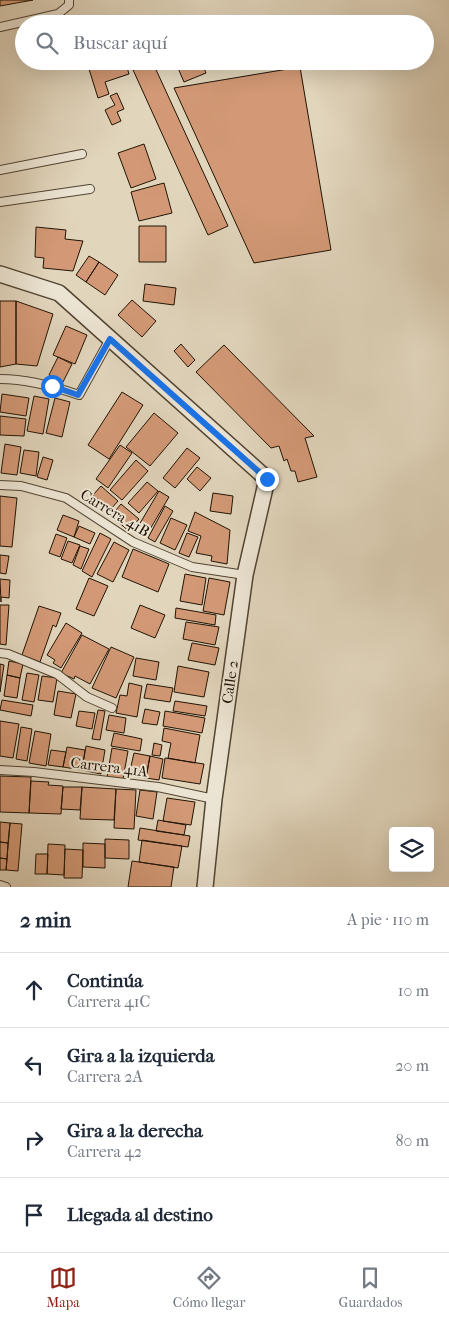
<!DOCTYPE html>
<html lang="es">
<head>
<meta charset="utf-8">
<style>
	body { margin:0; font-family:"IM FELL French Canon",serif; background:#f2f2f3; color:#1f2937 }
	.controls { position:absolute; right:15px; bottom:15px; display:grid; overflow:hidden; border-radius:5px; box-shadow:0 5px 20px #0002 }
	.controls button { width:45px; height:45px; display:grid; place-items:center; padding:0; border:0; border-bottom:1px solid #e0e1e3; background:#fff; color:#1f2937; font:25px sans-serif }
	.stop { position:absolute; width:15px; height:15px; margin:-11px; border:4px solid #1a73e8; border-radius:50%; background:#fff }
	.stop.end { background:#1a73e8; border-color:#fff; box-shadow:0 1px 5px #0008 }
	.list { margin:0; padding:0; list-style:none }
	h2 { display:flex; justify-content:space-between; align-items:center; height:65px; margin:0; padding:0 20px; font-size:21px }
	h2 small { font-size:16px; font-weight:400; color:#747a83 }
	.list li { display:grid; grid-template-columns:32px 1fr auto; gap:15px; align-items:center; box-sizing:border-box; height:75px; padding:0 20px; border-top:1px solid #e0e1e3 }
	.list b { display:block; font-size:19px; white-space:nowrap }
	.list p { margin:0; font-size:16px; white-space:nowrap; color:#747a83 }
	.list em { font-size:16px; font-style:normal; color:#747a83 }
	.icon { flex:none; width:28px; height:28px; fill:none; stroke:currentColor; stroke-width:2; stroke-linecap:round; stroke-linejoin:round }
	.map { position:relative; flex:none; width:449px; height:887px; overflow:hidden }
	.search { position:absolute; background:#fff; box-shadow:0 5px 20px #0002; left:15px; right:15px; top:15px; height:55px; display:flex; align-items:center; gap:12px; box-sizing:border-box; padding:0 18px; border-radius:28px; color:#747a83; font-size:19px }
	.sheet { height:365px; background:#fff }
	nav { display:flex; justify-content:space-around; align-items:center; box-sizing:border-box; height:70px; border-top:1px solid #e0e1e3; background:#fff; font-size:14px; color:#747a83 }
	nav a { display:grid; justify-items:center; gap:2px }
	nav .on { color:#8f2418 }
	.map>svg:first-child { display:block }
	.building { fill:#d39976; stroke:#211404 }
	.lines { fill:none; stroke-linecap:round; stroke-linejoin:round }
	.service-casing { stroke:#514432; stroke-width:10 }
	.minor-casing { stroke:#514432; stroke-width:18 }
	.service { stroke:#ece4d3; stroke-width:8 }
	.minor { stroke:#ece4d3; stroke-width:15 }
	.route { stroke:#1a73e8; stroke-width:6 }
	.labels { text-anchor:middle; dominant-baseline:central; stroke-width:4; stroke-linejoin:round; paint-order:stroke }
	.street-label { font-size:15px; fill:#211404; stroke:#ece4d3 }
</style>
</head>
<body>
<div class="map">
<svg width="449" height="887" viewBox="0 0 449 887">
	<rect width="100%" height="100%" fill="#e1d5bc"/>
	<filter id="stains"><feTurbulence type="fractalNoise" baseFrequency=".004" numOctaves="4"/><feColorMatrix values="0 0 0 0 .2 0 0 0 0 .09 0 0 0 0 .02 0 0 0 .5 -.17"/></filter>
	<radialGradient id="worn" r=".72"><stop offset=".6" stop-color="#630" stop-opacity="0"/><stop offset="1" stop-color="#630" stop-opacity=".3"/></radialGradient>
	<path class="building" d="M0,0H33L0,6Z
		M231,18L234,24H218Z
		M112,61H125L129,74L105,82L109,94L98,98L89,69Z
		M129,61H152L228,226L208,235Z
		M175,61H201L206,73L184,82Z
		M300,67L331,250L254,263L174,88Z
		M117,93L124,109L117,112L121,121L112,125L105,110L115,105L110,96Z
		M144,144L156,179L131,188L118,153Z
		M164,183L172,213L139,221L131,192Z
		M139,226H166V262H139Z
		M36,227L66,230L65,239L83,241L73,271L43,268L44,258L35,257Z
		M89,256L99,262L86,282L76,275Z
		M99,262L118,275L105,295L86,282Z
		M145,284L176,288L174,305L143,301Z
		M132,300L156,321L142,337L118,315Z
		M0,301H16V364L0,367Z
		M16,301L53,314L37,366L16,364Z
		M66,326L87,335L75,364L53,355Z
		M181,344L195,360L188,367L174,351Z
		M224,345L314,436L305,438L317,477L298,482L295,471H291L287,459L284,461L279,446L271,448L196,372Z
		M58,357L72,364L63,382L49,375Z
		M122,392L143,405L109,459L88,445Z
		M2,394L29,398L26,416L0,412Z
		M34,396L49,399L43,434L27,431Z
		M55,398L70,402L62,437L46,433Z
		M154,413L178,433L150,466L126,447Z
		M0,416L26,419L24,436L0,435Z
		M5,444L21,447L17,475L1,473Z
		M120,445L132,453L108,488L96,479Z
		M187,448L200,458L175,488L163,478Z
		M24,450L39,452L36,476L20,473Z
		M43,457L53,460L47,480L37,477Z
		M136,460L148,471L122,500L110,490Z
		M197,467L211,478L200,491L187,479Z
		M147,482L158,491L139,513L128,503Z
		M101,486L118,501L110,510L93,495Z
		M159,491L169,497L149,531L139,525Z
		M213,493L233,496L231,514L210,511Z
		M0,496L17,498L12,547L0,546Z
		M121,504L139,519L129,531L111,516Z
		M165,506L173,511L155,542L148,538Z
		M195,512L230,530L227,564L211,561L212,556L196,553L201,536L188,531Z
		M63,515L79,521L74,537L57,530Z
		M171,518L187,525L175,550L160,543Z
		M79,526L95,533L90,544L74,537Z
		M100,533L111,539L92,577L82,571Z
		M187,533L198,537L189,557L179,553Z
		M56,534L67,538L60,557L49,553Z
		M68,541L80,545L72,563L61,559Z
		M114,542L129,550L113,582L97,574Z
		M80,546L89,549L81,569L73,565Z
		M133,549L169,564L158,592L122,577Z
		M0,555L9,556L6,574L0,573Z
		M185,574L206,578L202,605L180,601Z
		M89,578L108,586L94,616L76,609Z
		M209,578L230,582L224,615L203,611Z
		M0,579L10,580L9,598L1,597V602Z
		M0,605H9L6,645L0,644Z
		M140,605L165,615L155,638L131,628Z
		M39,606L61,613L56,627L53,625L40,662L22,655Z
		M176,608L216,615L215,625L175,618Z
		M186,622L219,627L215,645L183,639Z
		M66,623L82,633L61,668L53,663L55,660L47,655Z
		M82,635L109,649L90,684L75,676L74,679L61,673Z
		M192,643L219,648L215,665L188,660Z
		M111,647L134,657L116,698L92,688Z
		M136,658L159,662L156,680L133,676Z
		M9,661L23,664L20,678L7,675Z
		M0,664L4,665L0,692Z
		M178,666L209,672L204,697L174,692Z
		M27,673L39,675L34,702L22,700Z
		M7,675L20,678L17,698L4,696Z
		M42,676L57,678L53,702L38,700Z
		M129,683L142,686L137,717L116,713L120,695L127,696Z
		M147,684L173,688L170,702L144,698Z
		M58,691L76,694L71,718L54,715Z
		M2,700L33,705L31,716L0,710Z
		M175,701L207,706L205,716L173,711Z
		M145,709L160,712L157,725L142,723Z
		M98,710L105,711L100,740L92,739Z
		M79,711L95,713L92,729L76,726Z
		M165,711L205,718L202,733L163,726Z
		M109,715L126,718L124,733L106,730Z
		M0,721L19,724L13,758L0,756Z
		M21,727L32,729L27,761L16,759Z
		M164,728L200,735L195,763L168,758L171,743L162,741Z
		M35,731L51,734L46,766L29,763Z
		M114,733L142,739L140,751L111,746Z
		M154,743L162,745L160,756L152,755Z
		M86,746L105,750L101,774L82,770Z
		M67,747L85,750L82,770L63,767Z
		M112,748L128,751L123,779L107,777Z
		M51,750L66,752L63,767L48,765Z
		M134,753L150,756L146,778L129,775Z
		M150,756L163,759L159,780L146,778Z
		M165,758L204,764L200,784L162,778Z
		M0,776L31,777L29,813L0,812Z
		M31,781L49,782L48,785L63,786L61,814L29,813Z
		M63,787H82L80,810L61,809Z
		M82,787L116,789L114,820L80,819Z
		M116,789L136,790L134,829L114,828Z
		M140,790L157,792L153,819L136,816Z
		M167,798L195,802L191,825L163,821Z
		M158,820L186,825L184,835L156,831Z
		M0,822L10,823L8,843L0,842Z
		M10,823L22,824L18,871L6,870Z
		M140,828L190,836L188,847L138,840Z
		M105,839L129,840V859L105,858Z
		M142,840L182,846L178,868L139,862Z
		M0,842L8,843L7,859L0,858Z
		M83,843L105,844V868L83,867Z
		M48,844L65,845L64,875L47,874Z
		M65,849L83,850L82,878H64Z
		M36,854H48L47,874H35Z
		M0,858L7,859L6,870H0Z
		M132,861L174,867L171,887H128Z"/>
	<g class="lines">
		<g class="service-casing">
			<path id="service" d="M0,27L58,14L69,5V0
				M0,170L82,154
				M0,202L90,189
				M0,379C27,379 53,386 79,395L110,339
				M0,485L21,486L66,498L133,542L192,567L245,575
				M0,653L8,654L57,674L87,697L112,708
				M0,770L34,772L158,787L214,799
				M0,885L6,887"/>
		</g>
		<g class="minor-casing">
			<path id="minor" d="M0,274L59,293L267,479L245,575L214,799L205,887"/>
		</g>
		<use href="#service" class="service"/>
		<use href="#minor" class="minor"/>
	</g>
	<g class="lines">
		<path class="route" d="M52,386L78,395L110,339L267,479"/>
	</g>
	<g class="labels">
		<g class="street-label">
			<text transform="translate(115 513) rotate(31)">Carrera 41B</text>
			<text transform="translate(230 682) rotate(-82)">Calle 2</text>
			<text transform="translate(109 767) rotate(7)">Carrera 41A</text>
		</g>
	</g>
	<rect width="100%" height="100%" filter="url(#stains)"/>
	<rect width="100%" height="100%" fill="url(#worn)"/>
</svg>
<div class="controls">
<button><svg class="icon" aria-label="layers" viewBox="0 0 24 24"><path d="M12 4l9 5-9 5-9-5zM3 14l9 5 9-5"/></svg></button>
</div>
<div class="stop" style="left:52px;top:386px"></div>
<div class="stop end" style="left:267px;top:479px"></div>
<div class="search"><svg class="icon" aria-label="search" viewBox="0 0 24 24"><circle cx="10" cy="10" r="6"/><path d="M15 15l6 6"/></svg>Buscar aquí</div>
</div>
<section class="sheet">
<h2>2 min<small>A pie · 110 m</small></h2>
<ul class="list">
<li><svg class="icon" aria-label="ahead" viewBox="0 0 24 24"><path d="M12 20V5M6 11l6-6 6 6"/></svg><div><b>Continúa</b><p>Carrera 41C</p></div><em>10 m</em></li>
<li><svg class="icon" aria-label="left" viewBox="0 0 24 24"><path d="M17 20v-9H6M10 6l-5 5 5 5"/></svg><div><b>Gira a la izquierda</b><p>Carrera 2A</p></div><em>20 m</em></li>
<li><svg class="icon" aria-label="right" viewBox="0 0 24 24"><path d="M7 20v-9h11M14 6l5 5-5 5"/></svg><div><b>Gira a la derecha</b><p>Carrera 42</p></div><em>80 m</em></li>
<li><svg class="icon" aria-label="arrive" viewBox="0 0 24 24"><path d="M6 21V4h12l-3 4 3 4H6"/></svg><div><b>Llegada al destino</b></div></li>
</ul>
</section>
<nav>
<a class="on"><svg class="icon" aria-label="map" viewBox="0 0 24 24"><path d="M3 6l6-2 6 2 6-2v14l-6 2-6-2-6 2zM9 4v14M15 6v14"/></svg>Mapa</a>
<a><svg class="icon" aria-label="directions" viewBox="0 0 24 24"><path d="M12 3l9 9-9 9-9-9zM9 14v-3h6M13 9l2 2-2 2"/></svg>Cómo llegar</a>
<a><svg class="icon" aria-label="saved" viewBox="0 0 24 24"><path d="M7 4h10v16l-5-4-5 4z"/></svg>Guardados</a>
</nav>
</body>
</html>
